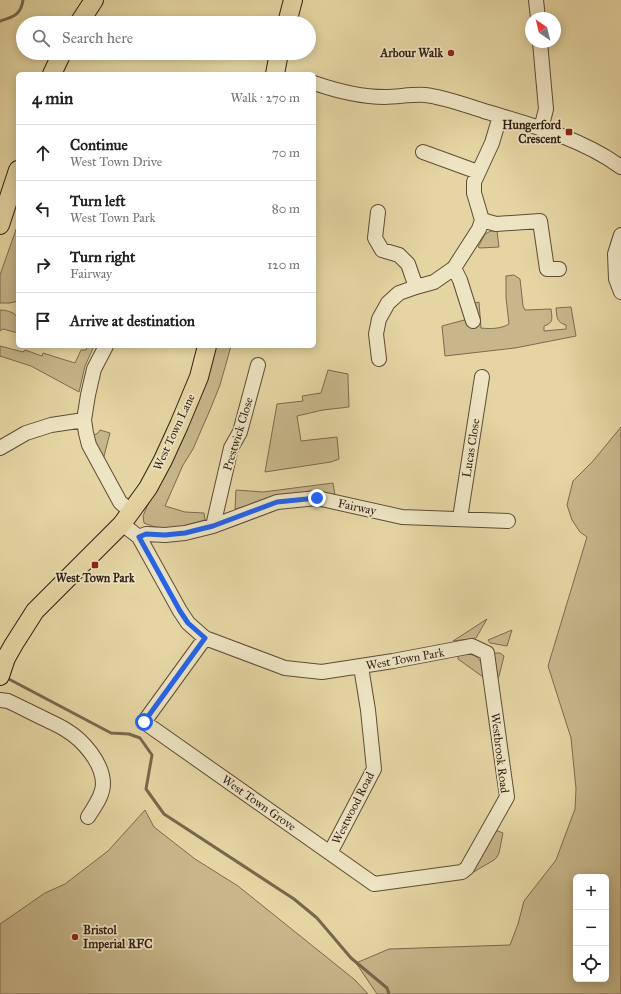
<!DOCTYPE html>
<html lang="en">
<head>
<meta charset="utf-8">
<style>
	body { margin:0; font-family:"IM FELL Great Primer",serif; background:#f6f6f6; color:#202124 }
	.controls { position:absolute; right:12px; bottom:12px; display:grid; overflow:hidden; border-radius:6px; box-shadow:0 2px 10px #0003 }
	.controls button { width:36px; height:36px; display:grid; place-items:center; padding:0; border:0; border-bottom:1px solid #e0e0e0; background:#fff; color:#202124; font:20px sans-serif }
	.compass { position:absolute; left:525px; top:12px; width:36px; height:36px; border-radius:50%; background:#fff; box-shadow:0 2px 10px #0003; rotate:325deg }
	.stop { position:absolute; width:12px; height:12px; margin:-9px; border:3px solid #2563eb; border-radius:50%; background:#fff }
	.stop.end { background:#2563eb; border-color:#fff; box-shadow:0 1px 4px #0008 }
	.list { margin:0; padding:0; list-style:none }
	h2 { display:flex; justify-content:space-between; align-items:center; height:52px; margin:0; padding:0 16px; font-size:17px }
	h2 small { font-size:13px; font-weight:400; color:#757577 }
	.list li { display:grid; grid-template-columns:26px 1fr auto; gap:12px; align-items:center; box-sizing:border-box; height:56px; padding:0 16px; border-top:1px solid #e0e0e0 }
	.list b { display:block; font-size:15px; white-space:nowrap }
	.list p { margin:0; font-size:13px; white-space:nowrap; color:#757577 }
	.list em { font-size:13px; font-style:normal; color:#757577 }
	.icon { flex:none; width:22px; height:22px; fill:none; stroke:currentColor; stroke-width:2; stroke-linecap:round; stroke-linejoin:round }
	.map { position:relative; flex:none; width:621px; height:994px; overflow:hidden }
	.search { position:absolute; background:#fff; box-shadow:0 2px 10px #0003; left:16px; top:16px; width:300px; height:44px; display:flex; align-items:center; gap:10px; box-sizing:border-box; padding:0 14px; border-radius:22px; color:#757577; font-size:15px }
	.panel { position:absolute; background:#fff; box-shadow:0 2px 10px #0003; left:16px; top:72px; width:300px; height:276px; border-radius:6px }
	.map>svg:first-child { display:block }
	.green { fill:#c6b68a; stroke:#7c6a4e; fill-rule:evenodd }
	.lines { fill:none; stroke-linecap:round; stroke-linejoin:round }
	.stream { stroke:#78674b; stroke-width:3 }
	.minor-casing { stroke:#5e4c37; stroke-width:16 }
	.major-casing { stroke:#311f13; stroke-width:20 }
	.minor { stroke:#ede4c3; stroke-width:14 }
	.major { stroke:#e4d5a2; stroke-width:18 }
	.route { stroke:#2563eb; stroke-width:5 }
	.poi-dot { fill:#8f2418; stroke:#ede4c3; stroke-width:1.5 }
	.labels { text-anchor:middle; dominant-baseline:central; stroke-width:3.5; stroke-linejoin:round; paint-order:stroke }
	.poi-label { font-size:12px; font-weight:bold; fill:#311f13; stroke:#ede4c3; text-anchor:end }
	.street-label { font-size:12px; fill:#311f13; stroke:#ede4c3 }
</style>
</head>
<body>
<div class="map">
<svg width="621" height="994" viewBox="0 0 621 994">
	<rect width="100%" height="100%" fill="#e4d5a2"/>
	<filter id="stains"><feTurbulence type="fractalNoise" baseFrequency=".005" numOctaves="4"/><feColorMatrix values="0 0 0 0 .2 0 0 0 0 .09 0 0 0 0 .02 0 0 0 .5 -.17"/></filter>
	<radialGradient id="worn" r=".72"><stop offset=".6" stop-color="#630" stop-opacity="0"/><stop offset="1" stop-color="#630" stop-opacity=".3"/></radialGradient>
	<path class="green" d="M18,224V301L10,303H0V275Z
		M491,231H497L499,247L480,248L478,247L485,234Z
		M514,275L520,279L523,306L525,310L551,309C552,318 554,323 544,326V331L566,329V325C556,322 557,317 556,308L571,307L576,336L515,348L445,356L442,326L468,319L475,303L479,302L481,328C490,329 501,329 509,324L506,298V276Z
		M0,310C5,310 15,312 17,317C19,321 18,329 18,333L3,329L0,331Z
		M0,346L23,352L25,350L42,356L43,353L75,363L81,350H86L87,346H94L85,366L79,392L31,366L0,356Z
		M215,346H231L220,385L210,410L193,449L183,465L165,506L185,512L204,513L205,520C182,526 167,533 144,523L143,516Z
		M328,370L348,374V378L349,407L323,410L297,416L301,441L337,437L339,459L331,462L265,472L277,404L303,401L302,396L321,393Z
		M621,427V994H377L356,963L389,949L510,945L518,924L524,901L556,860L575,809L576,789L571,738L548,666L587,537L580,532L572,520L567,505L573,481L593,461ZM576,877H606V979H576Z
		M100,430L110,433L103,460L89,438L98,433Z
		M333,483L335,495H287L235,509L236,490L263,492Z
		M487,619L476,638L453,641Z
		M512,630L507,646L490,643L488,640Z
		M464,653C481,655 482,662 483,677L458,659V656Z
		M494,653H500L504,656L499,676L498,678Z
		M145,810L154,827L195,859L238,886L355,980L368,994H0V924L45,893L65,884L108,851Z
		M495,830L503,833L499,853L497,857L494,860L470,874Z"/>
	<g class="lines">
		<path class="stream" d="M0,21C13,17 21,15 23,0
			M5,677L111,733L129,734L140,738L152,755L146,789L164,814L294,899L317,918L351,958L387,988L389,994"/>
		<g class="minor-casing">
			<path id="minor" d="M536,0L538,18
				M540,42L546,109L541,129
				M314,83C337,91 361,97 385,97C398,97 412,94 425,95C444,97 465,105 484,111C531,125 581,138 621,167
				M423,152L478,172
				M378,212L375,238L382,250L399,255L408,264L416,287
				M482,220L496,224L540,221L547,269H559
				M621,235L615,254L616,279L621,292
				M454,268L460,280L473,321
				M106,346L94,369L88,395L84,420L86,433L89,445L120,502L131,512
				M379,359L376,334L379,319L388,303L399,293L416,287L434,282L454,268L479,229L482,220L474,193V182L492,143L500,116
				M0,448L26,433L51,425L84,420
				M460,518L482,377
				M122,524L139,537L180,611L188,623L205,638L285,668L322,672L393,661L472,646L487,653L507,797L467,868L462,872L374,884L144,722L205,638
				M213,526L231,448L240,432L258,365
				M139,537L146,534L165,535L185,533L213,526L277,502L317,498L402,517L508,521
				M0,700L8,701C21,707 34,714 47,720C53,723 60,726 66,730C83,740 103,763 103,784C103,796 94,807 88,817
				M330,853L374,769L368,710L361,667"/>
		</g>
		<g class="major-casing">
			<path id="major" d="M79,23L94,0
				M287,23L293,0
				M52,74L62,53
				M275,74L279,53
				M0,225L18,170
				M0,676L6,658L14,644L35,611L122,524L148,488L163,460L179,425L199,377L207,346"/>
		</g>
		<use href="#minor" class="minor"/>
		<use href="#major" class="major"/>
	</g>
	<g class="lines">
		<path class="route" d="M144,722L205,638L188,623L180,611L139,537L146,534L165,535L185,533L213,526L277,502L317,498"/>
	</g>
	<g class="poi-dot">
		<circle cx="451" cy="53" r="4"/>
		<rect x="565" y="128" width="8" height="8" rx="2"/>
		<rect x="91" y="561" width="8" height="8" rx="2"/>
		<circle cx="75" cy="937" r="4"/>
	</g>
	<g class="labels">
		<g class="poi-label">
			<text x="443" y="53">Arbour Walk</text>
			<text x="561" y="125">Hungerford<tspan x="561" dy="14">Crescent</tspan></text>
			<text x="95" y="578" text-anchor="middle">West Town Park</text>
			<text x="83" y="930" text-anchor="start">Bristol<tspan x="83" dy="14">Imperial RFC</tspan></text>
		</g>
		<g class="street-label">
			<text transform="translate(174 432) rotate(-65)">West Town Lane</text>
			<text transform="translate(238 434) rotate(-73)">Prestwick Close</text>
			<text transform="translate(471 448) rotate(-81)">Lucas Close</text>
			<text transform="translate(357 507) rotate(12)">Fairway</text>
			<text transform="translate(405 659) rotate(-10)">West Town Park</text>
			<text transform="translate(500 753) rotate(83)">Westbrook Road</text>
			<text transform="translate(259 803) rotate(35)">West Town Grove</text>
			<text transform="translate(353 808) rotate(-63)">Westwood Road</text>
		</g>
	</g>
	<rect width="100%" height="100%" filter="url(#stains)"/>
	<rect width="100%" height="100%" fill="url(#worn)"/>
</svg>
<div class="controls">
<button>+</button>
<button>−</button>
<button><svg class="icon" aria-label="locate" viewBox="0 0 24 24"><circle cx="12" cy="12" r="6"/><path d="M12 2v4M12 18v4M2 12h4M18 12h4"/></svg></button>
</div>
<svg class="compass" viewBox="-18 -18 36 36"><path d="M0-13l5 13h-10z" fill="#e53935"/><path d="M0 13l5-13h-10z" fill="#757577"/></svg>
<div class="stop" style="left:144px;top:722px"></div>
<div class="stop end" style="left:317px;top:498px"></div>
<div class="search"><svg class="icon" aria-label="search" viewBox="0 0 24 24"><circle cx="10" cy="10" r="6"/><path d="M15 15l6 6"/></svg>Search here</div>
<section class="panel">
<h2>4 min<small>Walk · 270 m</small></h2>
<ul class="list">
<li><svg class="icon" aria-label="ahead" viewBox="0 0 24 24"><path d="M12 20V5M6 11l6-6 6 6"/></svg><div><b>Continue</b><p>West Town Drive</p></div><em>70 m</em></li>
<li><svg class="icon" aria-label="left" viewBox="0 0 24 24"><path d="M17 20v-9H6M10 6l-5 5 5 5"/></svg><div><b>Turn left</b><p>West Town Park</p></div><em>80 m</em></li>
<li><svg class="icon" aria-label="right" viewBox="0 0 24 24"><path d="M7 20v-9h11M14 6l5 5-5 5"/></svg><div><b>Turn right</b><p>Fairway</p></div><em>120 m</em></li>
<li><svg class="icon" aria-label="arrive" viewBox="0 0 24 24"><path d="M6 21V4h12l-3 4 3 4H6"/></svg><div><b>Arrive at destination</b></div></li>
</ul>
</section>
</div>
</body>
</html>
